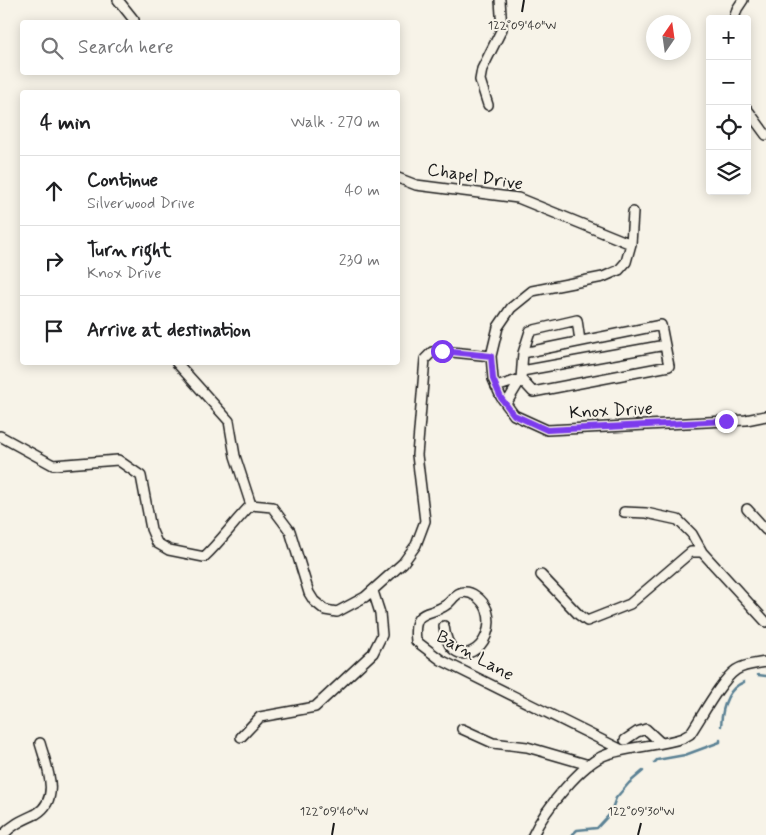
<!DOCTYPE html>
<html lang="en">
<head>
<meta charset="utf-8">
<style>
	body { margin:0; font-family:Mynerve,sans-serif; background:#f6f6f6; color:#202124 }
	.controls { position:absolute; right:15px; top:15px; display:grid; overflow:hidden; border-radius:5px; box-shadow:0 2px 12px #0003 }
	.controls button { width:45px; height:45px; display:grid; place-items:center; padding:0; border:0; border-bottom:1px solid #e0e0e0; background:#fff; color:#202124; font:25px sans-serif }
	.compass { position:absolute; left:646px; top:15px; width:45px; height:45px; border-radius:50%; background:#fff; box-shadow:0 2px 12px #0003; rotate:13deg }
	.stop { position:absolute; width:15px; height:15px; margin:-11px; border:4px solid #7c3aed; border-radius:50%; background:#fff }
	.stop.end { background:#7c3aed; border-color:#fff; box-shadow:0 1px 5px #0008 }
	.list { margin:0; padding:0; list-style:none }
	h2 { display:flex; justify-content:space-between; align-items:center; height:65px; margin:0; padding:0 20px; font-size:21px }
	h2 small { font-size:16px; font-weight:400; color:#757577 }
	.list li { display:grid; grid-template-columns:32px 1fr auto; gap:15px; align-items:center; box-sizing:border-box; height:70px; padding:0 20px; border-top:1px solid #e0e0e0 }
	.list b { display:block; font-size:19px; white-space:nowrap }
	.list p { margin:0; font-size:16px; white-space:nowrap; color:#757577 }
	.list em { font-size:16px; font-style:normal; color:#757577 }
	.icon { flex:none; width:28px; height:28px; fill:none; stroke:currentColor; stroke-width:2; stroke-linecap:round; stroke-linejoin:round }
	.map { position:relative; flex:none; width:766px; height:835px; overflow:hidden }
	.search { position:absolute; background:#fff; box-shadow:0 2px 12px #0003; left:20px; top:20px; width:380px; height:55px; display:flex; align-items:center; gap:12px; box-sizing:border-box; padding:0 18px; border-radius:5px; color:#757577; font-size:19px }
	.panel { position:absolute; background:#fff; box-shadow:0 2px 12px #0003; left:20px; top:90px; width:380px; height:275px; border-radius:5px }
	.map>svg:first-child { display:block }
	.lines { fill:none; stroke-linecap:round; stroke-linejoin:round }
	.stream { stroke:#5a8194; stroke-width:2.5 }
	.minor-casing { stroke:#1c1c1c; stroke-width:12 }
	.minor { stroke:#f7f3e8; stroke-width:9 }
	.route { stroke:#7c3aed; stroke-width:6 }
	.ticks { fill:none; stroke:#1c1c1c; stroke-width:2 }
	.labels { text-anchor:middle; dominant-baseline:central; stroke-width:4; stroke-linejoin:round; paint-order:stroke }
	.street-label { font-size:18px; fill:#1c1c1c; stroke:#f7f3e8 }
	.ticks-label { font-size:12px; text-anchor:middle; fill:#1c1c1c; stroke:#f7f3e8; stroke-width:4; stroke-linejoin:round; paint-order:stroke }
</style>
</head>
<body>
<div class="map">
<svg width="766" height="835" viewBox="0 0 766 835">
	<rect width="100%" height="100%" fill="#f7f3e8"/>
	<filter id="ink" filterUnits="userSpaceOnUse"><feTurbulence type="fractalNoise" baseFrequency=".02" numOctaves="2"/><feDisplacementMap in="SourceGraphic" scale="10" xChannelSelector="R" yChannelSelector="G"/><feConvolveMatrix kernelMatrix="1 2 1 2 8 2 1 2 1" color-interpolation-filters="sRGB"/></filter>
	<g filter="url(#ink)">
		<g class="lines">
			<path class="stream" d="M758,675L766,676
				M721,726C722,709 726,689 744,682
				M654,763L657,760L685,755L720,742V740
				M572,835L577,830L597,828L610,814L616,798L629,783L643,771"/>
			<g class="minor-casing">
				<path id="minor" d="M118,0L134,20L133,22
					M734,19L737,9L743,0
					M488,105L480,80L482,69L502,29L500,0
					M747,109L766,135
					M398,178L416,185L518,198L631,244
					M633,212L631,244L626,262L619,270L603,277L532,291L511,308L498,327L491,356L493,379L501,397L514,415L547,430L746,420L766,416
					M523,353L661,325L669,366L533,392L521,379L523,353L530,331L577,320L580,341
					M176,362L229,421L235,456L251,505
					M522,371L665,345
					M496,387L521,379
					M506,404L521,379
					M0,436L53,465L118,460L141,476L151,529L157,543L169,550L204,557C221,541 234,522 251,505
					M251,505L272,507L290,531L309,593L314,601L325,610L337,612L365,597L403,563L416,545L425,521L417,455L425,359L432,352L442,351L491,356
					M747,509L766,530
					M624,512L646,513L678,520L692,534L702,552L766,622
					M541,575L579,615L587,621L630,604L691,552H702
					M444,626C450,678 499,647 487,610C483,600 471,589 460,593C454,595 451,602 446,605C429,617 412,607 416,641L441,660L622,750
					M462,729L493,743L527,747L589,765
					M241,737L260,717L315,707L373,653L382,635L380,613L373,591
					M625,740L637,732L646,729L661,743
					M3,835C13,824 23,820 36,814C62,799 46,765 40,743
					M533,835C544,811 582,762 608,754C632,746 659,746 683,738L690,734C701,718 721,680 736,670C745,664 756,664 766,662"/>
			</g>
			<use href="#minor" class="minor"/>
		</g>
	</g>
	<g class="lines" filter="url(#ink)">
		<path class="route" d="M442,351L491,356L493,379L501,398L514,415L547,430L726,421"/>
	</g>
	<path class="ticks" d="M522,12L524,0M332,835L334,823M638,835L641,823"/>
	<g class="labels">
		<g class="street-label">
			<text transform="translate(475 177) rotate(9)">Chapel Drive</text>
			<text transform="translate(611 411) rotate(-3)">Knox Drive</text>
			<text transform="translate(475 656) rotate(29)">Barn Lane</text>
		</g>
	</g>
	<g class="ticks-label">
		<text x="522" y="29">122°09'40"W</text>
		<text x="334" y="815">122°09'40"W</text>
		<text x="641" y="815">122°09'30"W</text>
	</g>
</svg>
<div class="controls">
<button>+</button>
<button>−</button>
<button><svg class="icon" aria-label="locate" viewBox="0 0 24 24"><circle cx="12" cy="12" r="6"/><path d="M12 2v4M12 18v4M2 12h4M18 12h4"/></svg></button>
<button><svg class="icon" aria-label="layers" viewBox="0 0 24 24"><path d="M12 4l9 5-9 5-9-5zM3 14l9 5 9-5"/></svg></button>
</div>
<svg class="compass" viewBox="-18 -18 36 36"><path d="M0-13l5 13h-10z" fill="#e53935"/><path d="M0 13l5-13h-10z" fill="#757577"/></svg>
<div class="stop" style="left:442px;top:351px"></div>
<div class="stop end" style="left:726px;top:421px"></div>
<div class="search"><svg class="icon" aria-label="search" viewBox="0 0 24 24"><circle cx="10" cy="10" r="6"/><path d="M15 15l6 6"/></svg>Search here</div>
<section class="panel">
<h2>4 min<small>Walk · 270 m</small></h2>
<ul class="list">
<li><svg class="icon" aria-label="ahead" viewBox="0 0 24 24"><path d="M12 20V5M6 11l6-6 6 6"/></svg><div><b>Continue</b><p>Silverwood Drive</p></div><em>40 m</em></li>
<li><svg class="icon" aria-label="right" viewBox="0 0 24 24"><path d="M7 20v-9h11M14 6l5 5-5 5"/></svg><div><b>Turn right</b><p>Knox Drive</p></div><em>230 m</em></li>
<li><svg class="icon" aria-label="arrive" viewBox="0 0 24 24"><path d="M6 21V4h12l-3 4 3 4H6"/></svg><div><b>Arrive at destination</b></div></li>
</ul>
</section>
</div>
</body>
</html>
